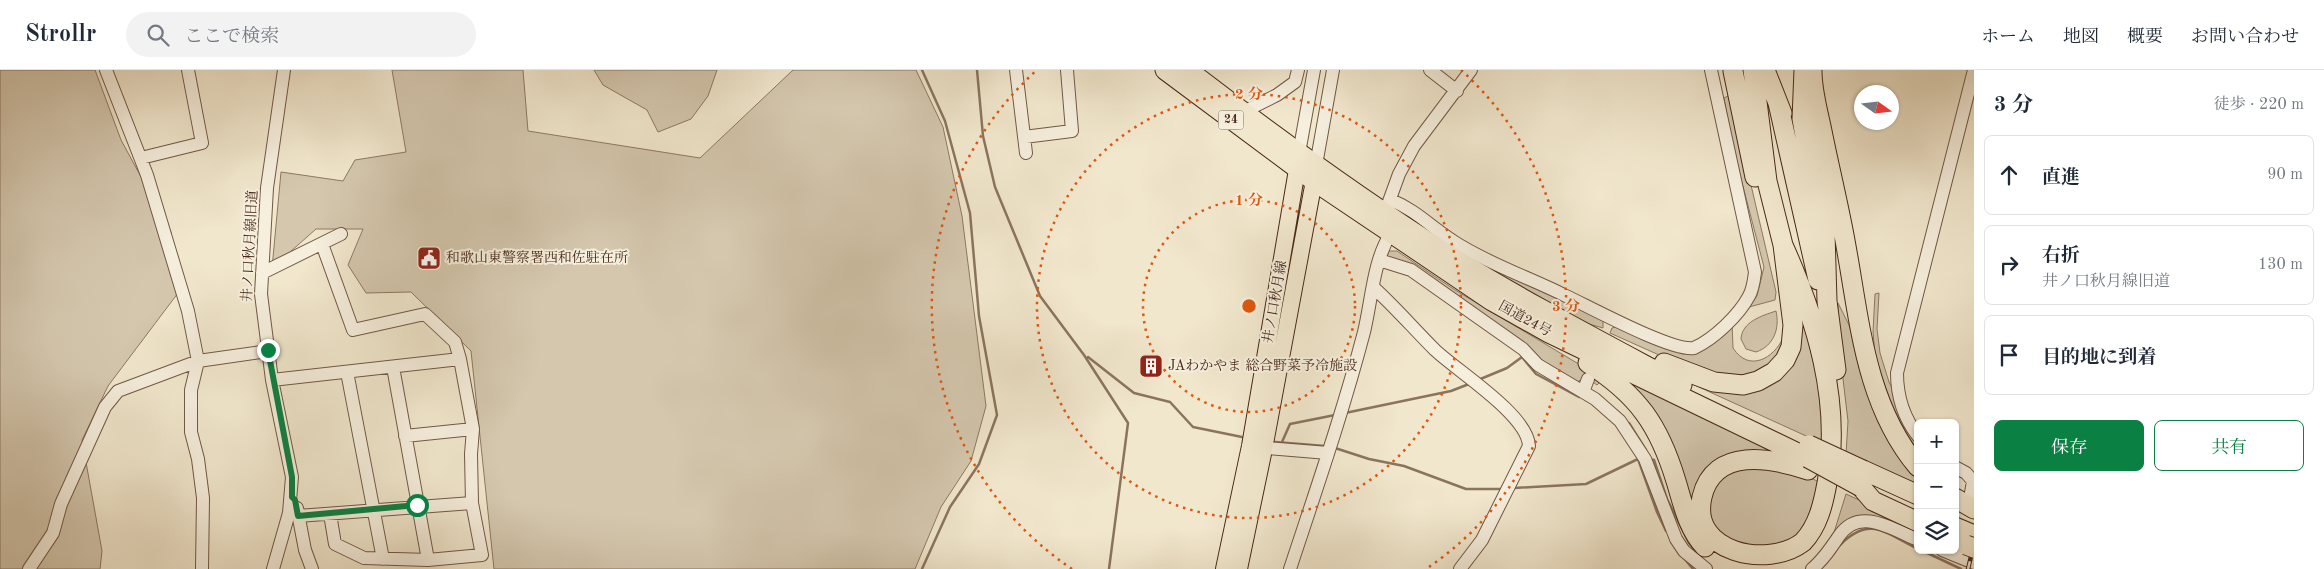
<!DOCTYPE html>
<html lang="ja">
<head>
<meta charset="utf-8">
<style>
	body { margin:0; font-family:"Old Standard TT","Noto Serif JP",serif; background:#f2f2f3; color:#1f2937 }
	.controls { position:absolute; right:15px; bottom:15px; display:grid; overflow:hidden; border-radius:8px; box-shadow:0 1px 4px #0004 }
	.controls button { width:45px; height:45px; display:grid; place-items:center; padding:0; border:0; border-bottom:1px solid #e0e1e3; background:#fff; color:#1f2937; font:25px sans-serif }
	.compass { position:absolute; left:1854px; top:15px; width:45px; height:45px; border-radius:50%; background:#fff; box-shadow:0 1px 4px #0004; rotate:104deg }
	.stop { position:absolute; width:15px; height:15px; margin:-11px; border:4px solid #0b8043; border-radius:50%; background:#fff }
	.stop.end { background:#0b8043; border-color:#fff; box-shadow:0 1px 5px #0008 }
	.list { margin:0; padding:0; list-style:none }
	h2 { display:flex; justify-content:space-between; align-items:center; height:65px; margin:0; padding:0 20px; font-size:21px }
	h2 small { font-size:16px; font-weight:400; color:#747a83 }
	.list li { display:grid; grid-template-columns:32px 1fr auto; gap:15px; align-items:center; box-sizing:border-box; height:80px; margin:0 10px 10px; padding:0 10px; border:1px solid #e0e1e3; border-radius:8px }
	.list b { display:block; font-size:19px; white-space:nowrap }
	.list p { margin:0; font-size:16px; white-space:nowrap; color:#747a83 }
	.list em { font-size:16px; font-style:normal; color:#747a83 }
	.actions { display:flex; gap:10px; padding:15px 20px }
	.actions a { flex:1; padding:11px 0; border:1px solid #0b8043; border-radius:8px; text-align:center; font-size:18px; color:#0b8043 }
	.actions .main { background:#0b8043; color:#fff }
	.icon { flex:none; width:28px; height:28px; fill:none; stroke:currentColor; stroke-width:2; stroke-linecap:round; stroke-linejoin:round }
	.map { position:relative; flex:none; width:1974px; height:499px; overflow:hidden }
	header { display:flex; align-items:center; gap:30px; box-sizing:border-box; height:70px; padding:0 25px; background:#fff; border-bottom:1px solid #e0e1e3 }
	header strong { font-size:24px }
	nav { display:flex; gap:28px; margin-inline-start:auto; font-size:18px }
	.search { width:350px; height:45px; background:#f2f2f3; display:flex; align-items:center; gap:12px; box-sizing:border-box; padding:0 18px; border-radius:28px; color:#747a83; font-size:19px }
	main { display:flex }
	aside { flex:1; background:#fff }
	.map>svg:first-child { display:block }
	.green { fill:#d4c7ae; stroke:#8e7863 }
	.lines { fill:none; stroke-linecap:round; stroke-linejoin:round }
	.stream { stroke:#8b745f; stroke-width:2.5 }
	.minor-casing { stroke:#725845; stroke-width:14 }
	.major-casing { stroke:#482918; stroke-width:18 }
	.highway-casing { stroke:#482918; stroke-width:21 }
	.minor { stroke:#f6efde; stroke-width:12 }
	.major { stroke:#f1e7cd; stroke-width:16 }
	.highway { stroke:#f1e7cd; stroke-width:19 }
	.rail-casing { stroke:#482918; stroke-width:4.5 }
	.rail { stroke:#f6efde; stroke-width:2.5; stroke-dasharray:8; stroke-linecap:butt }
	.highway-bridge-casing { stroke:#482918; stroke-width:21; stroke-linecap:butt }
	.highway-bridge { stroke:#f1e7cd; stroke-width:19 }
	.route { stroke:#0b8043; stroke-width:6 }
	.ring { fill:none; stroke:#e0570d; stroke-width:2.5; stroke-dasharray:2.5 5 }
	.labels { text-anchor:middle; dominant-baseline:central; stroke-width:4; stroke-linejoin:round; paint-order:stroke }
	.shield { fill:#f6efde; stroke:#7c6453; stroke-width:1 }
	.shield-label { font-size:12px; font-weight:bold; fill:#482918 }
	.street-label { font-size:14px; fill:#482918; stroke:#f6efde }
	.poi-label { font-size:14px; fill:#482918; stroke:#f6efde; text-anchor:start }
	.centre { fill:#e0570d; stroke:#f6efde; stroke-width:2.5 }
	.ring-label { font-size:15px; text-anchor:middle; font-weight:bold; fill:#e0570d; stroke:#f6efde; stroke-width:4; stroke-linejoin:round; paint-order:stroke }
</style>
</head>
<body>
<header>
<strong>Strollr</strong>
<div class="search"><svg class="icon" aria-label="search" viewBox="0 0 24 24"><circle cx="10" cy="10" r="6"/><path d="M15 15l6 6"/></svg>ここで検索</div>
<nav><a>ホーム</a><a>地図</a><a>概要</a><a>お問い合わせ</a></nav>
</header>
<main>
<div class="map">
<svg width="1974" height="499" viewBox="0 0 1974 499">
	<rect width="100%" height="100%" fill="#f1e7cd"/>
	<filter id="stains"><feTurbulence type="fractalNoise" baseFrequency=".004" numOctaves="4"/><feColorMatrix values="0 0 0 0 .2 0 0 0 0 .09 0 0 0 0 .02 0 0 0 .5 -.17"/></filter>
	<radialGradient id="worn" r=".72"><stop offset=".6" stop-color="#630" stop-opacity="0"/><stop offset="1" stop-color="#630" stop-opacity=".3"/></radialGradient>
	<path class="green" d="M0,0H95L121,70L171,162L178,223L108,316L82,370L102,481L100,499H0Z
		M392,0H523L528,61L700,88L793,0H916L943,57L962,146L986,336L971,391L941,437L915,499H494L471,281L411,222L366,223L348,195L363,159H316L272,198L281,102L343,111L355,90L406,82Z
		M594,0H717L708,26L691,49L658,62L647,40L603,15Z
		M1730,25L1776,222L1775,230L1749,237L1757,226L1764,197L1733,78L1724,28Z
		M1401,139L1603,250V258L1589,254L1491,205L1400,144Z
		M1389,181H1397L1455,220L1582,296L1601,311L1597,315L1586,307L1577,312L1540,291L1387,187Z
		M1879,223L1877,259L1880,283L1889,312L1918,372V389L1897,357L1875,285L1873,262L1875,224Z
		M1838,233L1849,255L1867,306L1918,402V417L1846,384L1848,351L1839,275Z
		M1776,241C1780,258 1774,276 1756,282L1746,279L1741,269C1742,252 1761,246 1776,241Z
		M1805,246L1815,275L1828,376L1690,313V311L1740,321L1799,276Z
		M1732,252L1733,278C1749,303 1774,288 1783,268V274L1772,296L1735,309L1679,294L1610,263L1612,258L1618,256L1685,281Z
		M1593,290L1787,386L1714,399L1703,465L1675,391Z
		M1741,396L1801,403L1823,414L1803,464L1757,485L1714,460L1708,435L1717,411Z
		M1846,424L1918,457V467L1855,447L1845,451L1832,469Z"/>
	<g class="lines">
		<path class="stream" d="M922,0L945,51L970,143L979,246L997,345L979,394L950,437L922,499
			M977,0L983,66L995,117L1040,226L1084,285L1128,353L1109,499
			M1088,287L1134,323L1170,332L1193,357L1242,367
			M1478,310L1507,298L1522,287L1536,304L1579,327L1582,326
			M1345,343L1451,321L1469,314
			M1629,353L1646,380
			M1275,372L1325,376
			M1282,372L1290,354L1335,345
			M1335,378L1369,389L1404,396L1466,419H1503
			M1650,389L1654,390L1667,429L1689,473L1700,487
			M1514,418L1586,414L1638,389L1657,442L1666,461
			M1840,475C1870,445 1885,463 1918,479
			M1921,480L1961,499
			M1684,488L1693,499"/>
		<g class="minor-casing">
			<path id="minor" d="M106,0L147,105L188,241L198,291L191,320V362L198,389L203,428L202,499
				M1016,0L1026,83
				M1430,0L1457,21
				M1243,42L1277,25L1295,12L1298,0
				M1024,67L1072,61L1067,0
				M1299,83L1314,0
				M141,88L202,73L188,0
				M1316,95L1333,0
				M1391,130C1418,141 1436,162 1461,176C1494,196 1530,208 1564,225C1588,236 1672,282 1694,278C1714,269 1739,245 1749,226C1753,219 1754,210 1755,202L1711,0
				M1387,137L1399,104L1414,76L1471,0
				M322,174L353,260L425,244L455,272L460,289
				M1379,190L1411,200L1523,279L1538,295L1595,329L1620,351L1645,389L1676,469L1684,481L1706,499
				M262,203L341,164
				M1373,217C1395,237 1414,259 1435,280C1457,301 1528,345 1529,376L1482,470L1460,499
				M393,297L428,490
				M347,302L383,489
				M272,310L460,289L473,359L471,384L472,433L482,485L428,490L364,488L335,474L330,444
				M1583,322L1588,309
				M405,366L473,359
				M1918,366C1904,348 1897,326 1897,303L1974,0
				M1256,377L1328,383
				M1955,397L1966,403L1973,411L1970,429
				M297,438L305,480L312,499
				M298,446L472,433
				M1942,480L1974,493
				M29,499L53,463L61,434L105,337L118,321L198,291L268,281
				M273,499L289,443L292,407L272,310L261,224L267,118L284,0
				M1290,499C1316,420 1343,342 1364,262C1372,229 1373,191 1391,163
				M1812,499C1823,490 1831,478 1839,466C1859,436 1892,459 1918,470"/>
		</g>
		<g class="major-casing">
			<path id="major" d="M1224,499L1250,376L1299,88
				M1239,499L1264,379L1316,100"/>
		</g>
		<g class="highway-casing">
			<path id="highway" d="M1165,0L1314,111L1492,231L1549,263L1808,388
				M1188,0C1271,64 1356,126 1444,182C1521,230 1602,272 1682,315
				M1765,0L1782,43
				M1804,0L1802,49L1811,101L1825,162L1827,231L1836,300
				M1733,1L1755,107
				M1812,1C1812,22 1818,41 1822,61C1828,91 1835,120 1841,150C1859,234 1860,328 1918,397
				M1778,33L1818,210
				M1783,175C1816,249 1842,331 1827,413C1823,435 1818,456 1803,472C1768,499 1689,483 1702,427C1714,376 1772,388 1808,400
				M1588,293C1638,325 1659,355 1676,411C1683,434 1688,459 1705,477
				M1664,293L1714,312L1743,315L1758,311L1774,302L1785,290L1791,277L1793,255L1783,175L1767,111L1753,0
				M1863,400L1918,425
				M1861,417L1873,431L1918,452
				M1955,428L1974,439
				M1955,457L1974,465"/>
		</g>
		<use href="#minor" class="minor"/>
		<use href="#major" class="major"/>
		<use href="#highway" class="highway"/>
		<g class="rail-casing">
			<path id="rail" d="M1968,499L1974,474"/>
		</g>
		<use href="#rail" class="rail"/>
		<g class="highway-bridge-casing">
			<path id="highway-bridge" d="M1809,375L1863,400
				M1808,388L1861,417
				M1966,475L1974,478"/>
		</g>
		<use href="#highway-bridge" class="highway-bridge"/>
	</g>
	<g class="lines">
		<path class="route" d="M268,280L292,407V427L295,430L298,446L417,435"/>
	</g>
	<g class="ring">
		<circle cx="1249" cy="236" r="106"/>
		<circle cx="1249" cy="236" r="212"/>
		<path d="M1072 499A317 317 0 0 1 1037 0M1461 0A317 317 0 0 1 1426 499"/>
	</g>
	<defs>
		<g id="civic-square" transform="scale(1.25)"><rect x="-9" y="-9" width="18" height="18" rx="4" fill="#8f2418" stroke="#f6efde"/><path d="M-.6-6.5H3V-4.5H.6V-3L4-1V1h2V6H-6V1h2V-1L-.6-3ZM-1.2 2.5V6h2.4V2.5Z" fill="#fff"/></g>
		<g id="building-square" transform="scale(1.25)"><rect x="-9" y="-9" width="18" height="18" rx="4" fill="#8f2418" stroke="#f6efde"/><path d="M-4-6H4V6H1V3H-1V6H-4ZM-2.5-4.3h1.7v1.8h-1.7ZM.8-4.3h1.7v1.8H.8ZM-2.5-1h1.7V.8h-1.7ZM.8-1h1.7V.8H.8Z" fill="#fff"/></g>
	</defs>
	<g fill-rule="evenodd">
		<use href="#civic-square" x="429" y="188"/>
		<use href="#building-square" x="1151" y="296"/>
	</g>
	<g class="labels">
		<rect class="shield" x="1218.5" y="40.5" width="25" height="19" rx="4"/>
		<g class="shield-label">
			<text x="1231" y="50">24</text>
		</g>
		<g class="street-label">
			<text transform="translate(250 176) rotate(-87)">井ノ口秋月線旧道</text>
			<text transform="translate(1275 232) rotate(-80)">井ノ口秋月線</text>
			<text transform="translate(1525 249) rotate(29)">国道24号</text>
		</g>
		<g class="poi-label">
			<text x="446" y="188">和歌山東警察署西和佐駐在所</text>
			<text x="1168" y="296">JAわかやま 総合野菜予冷施設</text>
		</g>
	</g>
	<circle cx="1249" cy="236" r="8" class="centre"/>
	<g class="ring-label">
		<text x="1249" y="29">2 分</text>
		<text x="1249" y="135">1 分</text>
		<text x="1566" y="241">3 分</text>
	</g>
	<rect width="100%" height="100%" filter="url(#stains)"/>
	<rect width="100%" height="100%" fill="url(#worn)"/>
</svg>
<div class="controls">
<button>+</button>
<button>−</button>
<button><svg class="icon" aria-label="layers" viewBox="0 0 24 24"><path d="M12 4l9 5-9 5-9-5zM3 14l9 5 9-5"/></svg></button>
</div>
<svg class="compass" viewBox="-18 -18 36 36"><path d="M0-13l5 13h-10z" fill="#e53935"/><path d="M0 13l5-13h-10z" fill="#747a83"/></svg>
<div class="stop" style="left:417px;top:435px"></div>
<div class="stop end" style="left:268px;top:280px"></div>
</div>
<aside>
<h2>3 分<small>徒歩 · 220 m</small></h2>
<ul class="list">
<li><svg class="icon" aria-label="ahead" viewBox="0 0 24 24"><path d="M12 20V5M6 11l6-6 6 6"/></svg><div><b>直進</b></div><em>90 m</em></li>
<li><svg class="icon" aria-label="right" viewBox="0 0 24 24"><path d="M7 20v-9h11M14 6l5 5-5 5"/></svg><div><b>右折</b><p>井ノ口秋月線旧道</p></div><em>130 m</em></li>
<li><svg class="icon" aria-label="arrive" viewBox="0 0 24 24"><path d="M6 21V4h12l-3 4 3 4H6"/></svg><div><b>目的地に到着</b></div></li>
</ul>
<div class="actions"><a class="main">保存</a><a>共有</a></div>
</aside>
</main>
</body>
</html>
